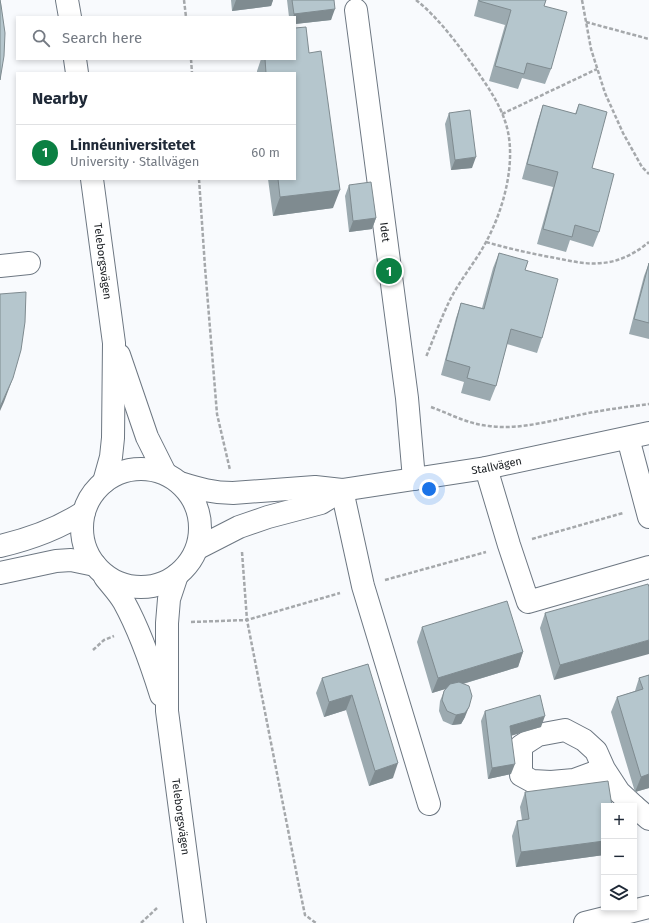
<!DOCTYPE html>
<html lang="en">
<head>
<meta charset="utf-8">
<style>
	body { margin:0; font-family:"Fira Sans",sans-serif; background:#f2f2f3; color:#1f2937 }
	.controls { position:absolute; right:12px; bottom:12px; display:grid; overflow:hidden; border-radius:0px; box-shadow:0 2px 6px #0003 }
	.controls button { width:36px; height:36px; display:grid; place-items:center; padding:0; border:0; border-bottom:1px solid #e0e1e3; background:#fff; color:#1f2937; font:20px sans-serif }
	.you { position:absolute; left:429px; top:489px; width:14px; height:14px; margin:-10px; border:3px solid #fff; border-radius:50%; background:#1a73e8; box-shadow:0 0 0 6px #1a73e833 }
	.badge { display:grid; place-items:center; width:26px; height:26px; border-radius:50%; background:#0b8043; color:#fff; font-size:13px; font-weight:700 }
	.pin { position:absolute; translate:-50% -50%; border:2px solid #fff; box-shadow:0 1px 4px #0006 }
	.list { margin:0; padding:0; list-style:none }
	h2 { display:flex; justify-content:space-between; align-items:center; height:52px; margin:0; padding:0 16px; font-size:17px }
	h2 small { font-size:13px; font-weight:400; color:#747a83 }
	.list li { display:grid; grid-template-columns:26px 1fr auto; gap:12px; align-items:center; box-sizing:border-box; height:56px; padding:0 16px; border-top:1px solid #e0e1e3 }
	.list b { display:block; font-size:15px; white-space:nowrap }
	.list p { margin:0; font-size:13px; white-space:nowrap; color:#747a83 }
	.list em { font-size:13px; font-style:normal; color:#747a83 }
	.icon { flex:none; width:22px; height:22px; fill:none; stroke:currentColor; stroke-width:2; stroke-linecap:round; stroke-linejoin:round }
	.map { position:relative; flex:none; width:649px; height:923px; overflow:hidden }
	.search { position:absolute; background:#fff; box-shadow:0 2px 6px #0003; left:16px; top:16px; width:280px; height:44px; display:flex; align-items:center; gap:10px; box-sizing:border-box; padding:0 14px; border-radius:0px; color:#747a83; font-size:15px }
	.panel { position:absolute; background:#fff; box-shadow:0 2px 6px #0003; left:16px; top:72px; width:280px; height:108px; border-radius:0px }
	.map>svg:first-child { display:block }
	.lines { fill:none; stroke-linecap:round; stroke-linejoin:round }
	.minor-casing { stroke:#6d7782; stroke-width:24 }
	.major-casing { stroke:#6d7782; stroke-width:24 }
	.path { stroke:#a5a8ab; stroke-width:2.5; stroke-dasharray:4 2; stroke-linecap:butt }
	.minor { stroke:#fff; stroke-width:22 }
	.major { stroke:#fff; stroke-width:22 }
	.wall { fill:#9caab0 }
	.shaded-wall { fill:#7f8b90 }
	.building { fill:#b5c6cd; stroke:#7f8b90 }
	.labels { text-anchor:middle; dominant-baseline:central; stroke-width:3.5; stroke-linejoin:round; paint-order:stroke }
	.street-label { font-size:11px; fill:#14181c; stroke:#fff }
</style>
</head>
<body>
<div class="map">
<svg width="649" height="923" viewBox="0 0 649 923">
	<rect width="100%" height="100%" fill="#f8fafd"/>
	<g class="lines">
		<g class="minor-casing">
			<g id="minor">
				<path id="s1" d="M356,10L407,398L414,479"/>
				<path d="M0,266L29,263"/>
				<path d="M628,438L649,517"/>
				<path d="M486,468L509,545L528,602L649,567"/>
				<path id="s2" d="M180,483C199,489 213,493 233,493L315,487L342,490L486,468L649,433"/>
				<path d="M342,490L363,586L429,804"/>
				<path d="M0,546C30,539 58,529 84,512"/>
				<path d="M198,548L239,527L268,517L321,503L342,490"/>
				<path d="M0,573L56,561L71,560L95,565"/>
				<path d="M604,769L574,780L551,782L532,781L521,775V746L538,735L565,730L584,740L596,751L604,769L619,792L634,806"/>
				<path d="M634,806L649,819"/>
				<path d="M585,923L649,907"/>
			</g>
		</g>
		<g class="major-casing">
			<g id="major">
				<path d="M67,0L70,17"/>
				<path d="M75,59L77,73"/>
				<path id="s3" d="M92,179L114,343L113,438L111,457L104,482"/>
				<path d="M119,355L147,437L165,473"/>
				<circle cx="141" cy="528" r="59"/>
				<path id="s4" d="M177,575L169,599L167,623V711L195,923"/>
				<path d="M105,577C111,585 119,593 124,602C140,631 151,663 161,695"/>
			</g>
		</g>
		<path class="path" d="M184,0L186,17
			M416,0C440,19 459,46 477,71C488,87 499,103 505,121C518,158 504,209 486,242C475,263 458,282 448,304C440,321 433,340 426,357
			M582,0L591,49L605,93L623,133L642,167L649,174
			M586,22L649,39
			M191,59L192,73
			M502,114L597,69
			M199,179L205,267L217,414L230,470
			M486,242C507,248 528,253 550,257C567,260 584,265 602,263C619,262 636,253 649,242
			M431,407C450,414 468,424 489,426C519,430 550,421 579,415C602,410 626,407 649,404
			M532,539L623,513
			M242,552L247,620L299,886L305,915L316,923
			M385,580L486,552
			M191,622L247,620L340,593
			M93,650L104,640L114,636
			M141,923L157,908"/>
		<use href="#minor" class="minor"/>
		<use href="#major" class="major"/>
	</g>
	<path class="wall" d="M231,0H273L271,6L232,11Z
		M287,0H334L331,20L295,24V17H289Z
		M478,0H546L544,6L551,69L545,84L522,78L518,89L489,81L505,25L474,16Z
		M309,53L333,208L273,216L268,179H295V73H257V71L261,59H295Z
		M579,104L592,168L599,232L593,247L570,240L566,252L537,244L553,187L522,179L538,120L543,105L575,114Z
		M449,113L472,168L451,170L445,124Z
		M349,185L376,218L372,229L349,232L345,196Z
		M499,253L525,270L542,338L537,353L507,344L496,386L490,401L461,393L464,382L441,375L456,318L461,303L482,308L493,268Z
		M649,263V339L629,334L644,276Z
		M649,587L554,680L540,628L545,613Z
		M422,627L523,652L518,667L463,684L465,717L461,724L452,725L443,721L439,711L440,701L444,691L445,689L432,693L417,642Z
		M368,664L393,778L369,786L346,710L324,717L316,693L322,678Z
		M649,675V788L635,792L611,712L617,697L635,691L639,678Z
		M485,711L541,727L512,735L511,774L488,779L481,721Z
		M525,792L604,806V855L516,867L512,836L517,821L522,820L520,807Z"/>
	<path class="shaded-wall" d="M236,0H273L271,6L232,11Z
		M335,9L331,20L295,24V17H293L294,14Z
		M476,157L472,168L451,170L455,160Z
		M340,190L333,208L273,216L280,197Z
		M376,218L372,229L349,232L353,221Z
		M13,378L4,402L0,411V407Z
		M649,640V654L554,680L560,665Z
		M523,652L518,667L432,693L438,678Z
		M352,695L346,710L324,717L329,702Z
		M469,707L465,717L461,724L452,725L456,715Z
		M545,716L541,727L507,737L510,726Z
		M398,763L393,778L369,786L375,771Z
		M515,764L511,774L488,779L492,768Z
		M649,774V788L635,792L641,777Z
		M604,841V855L516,867L521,852Z"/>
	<path class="building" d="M0,0L1,5L5,33L4,56L0,80Z
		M292,0H334L335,9L294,14Z
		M479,0H546L544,6L567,12L551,69L527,63L524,74L495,66L511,10L479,1Z
		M306,27L309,53L321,51L340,190L280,197L278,179H295V73H266L265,59H295V28Z
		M579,104L607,112L592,168L614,174L599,232L575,225L572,237L543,229L558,172L527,164L543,105L576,114Z
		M470,110L476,157L455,160L449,113Z
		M371,182L376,218L353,221L349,185Z
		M499,253L528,261L525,270L558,279L542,338L511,329L496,386L467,378L470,367L446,360L461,303L484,309Z
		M649,263V323L634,319Z
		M26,292L25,322L21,350L13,378L0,407V294Z
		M648,584L649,587V640L560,665L545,613Z
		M507,601L523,652L438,678L422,627Z
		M368,664L398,763L375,771L352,695L329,702L322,678Z
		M649,675V774L641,777L617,697L643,689L639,678Z
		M459,682L469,686L472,696L469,707L465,713L456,715L447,711L442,700L444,691L450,684Z
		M540,695L545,716L510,726L515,764L492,768L485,711Z
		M608,781L612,806H604V841L521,852L517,821L529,819L525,792Z"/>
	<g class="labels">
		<g class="street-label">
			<text stroke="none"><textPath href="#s1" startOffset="224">Idet</textPath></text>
			<text stroke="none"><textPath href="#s3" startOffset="83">Teleborgsvägen</textPath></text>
			<text stroke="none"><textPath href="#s2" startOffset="320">Stallvägen</textPath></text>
			<text stroke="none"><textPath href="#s4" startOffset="244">Teleborgsvägen</textPath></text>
		</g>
	</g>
</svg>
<div class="controls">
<button>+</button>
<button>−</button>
<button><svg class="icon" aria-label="layers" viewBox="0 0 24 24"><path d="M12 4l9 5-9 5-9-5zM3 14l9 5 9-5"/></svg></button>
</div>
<div class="you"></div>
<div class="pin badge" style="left:389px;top:271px">1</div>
<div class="search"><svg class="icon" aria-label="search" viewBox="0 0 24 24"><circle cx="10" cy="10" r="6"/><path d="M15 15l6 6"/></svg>Search here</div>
<section class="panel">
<h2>Nearby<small></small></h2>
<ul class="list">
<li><span class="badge">1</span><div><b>Linnéuniversitetet</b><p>University · Stallvägen</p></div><em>60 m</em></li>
</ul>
</section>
</div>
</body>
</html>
